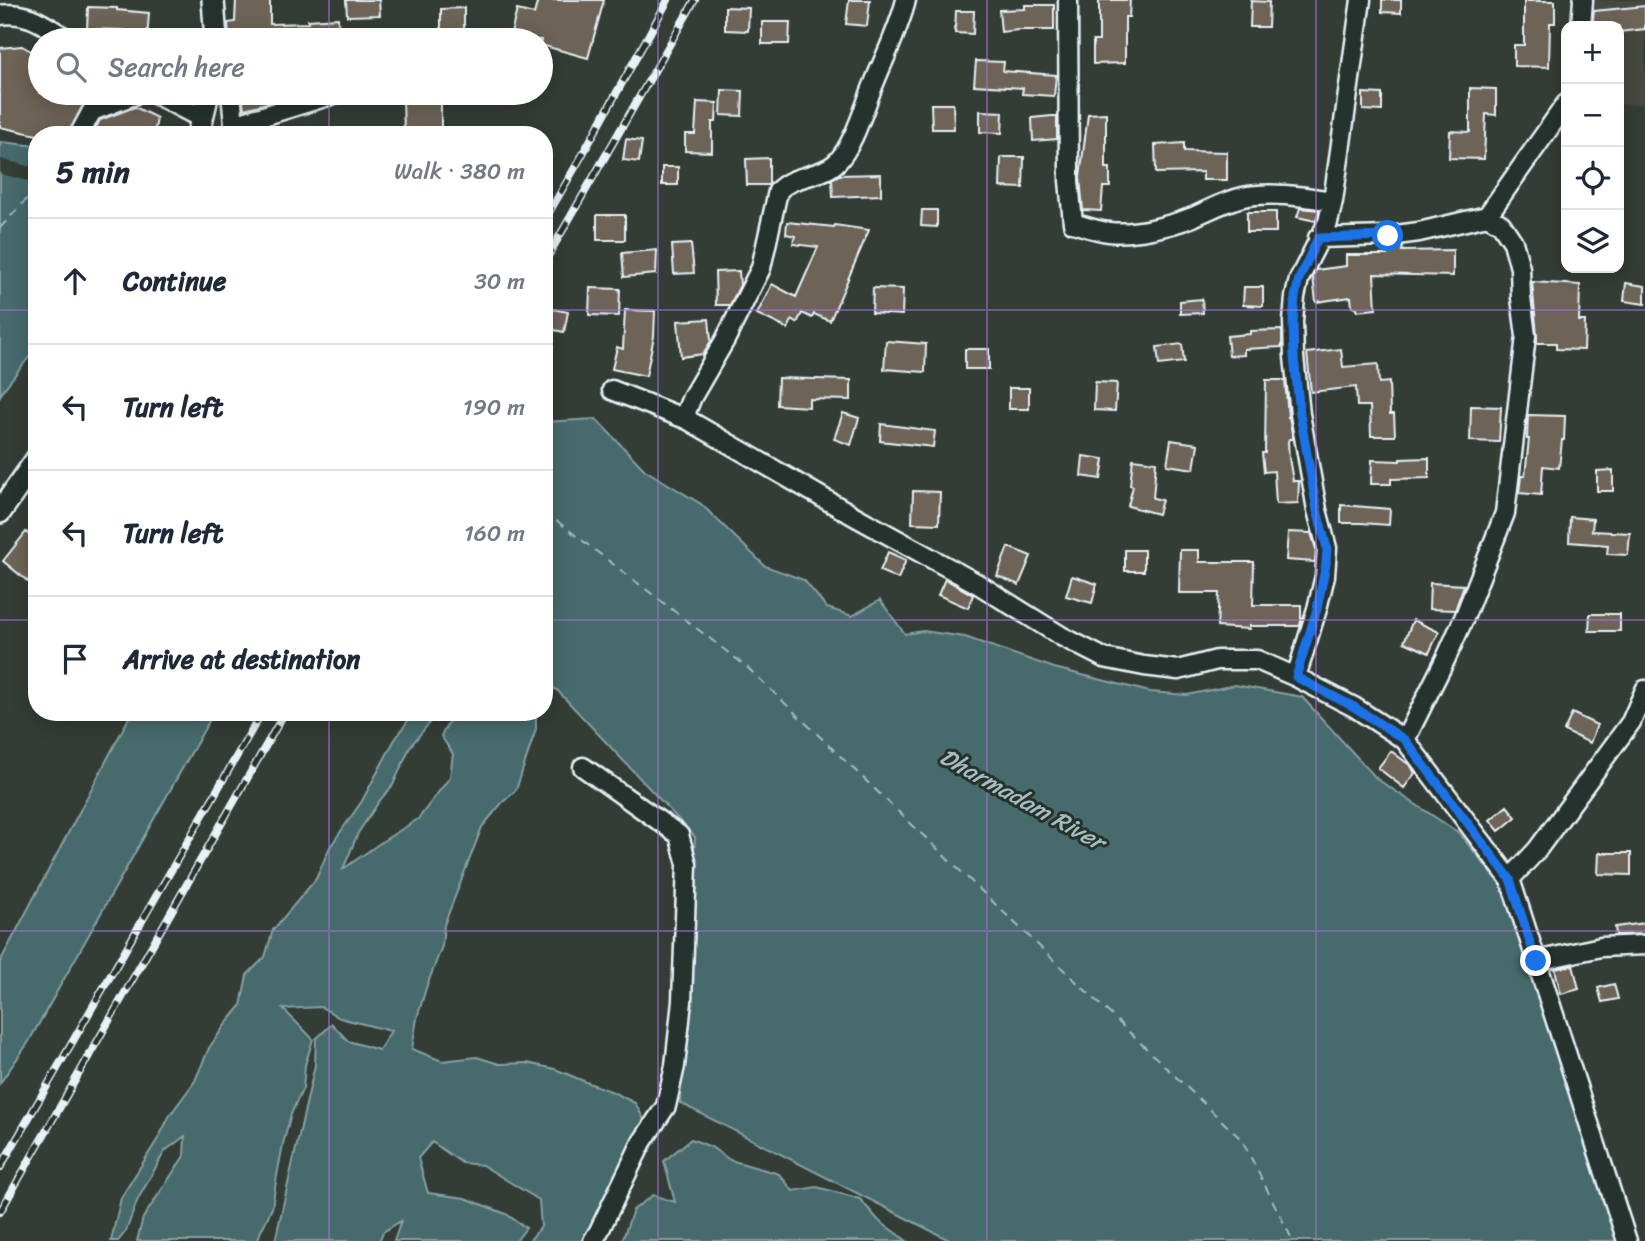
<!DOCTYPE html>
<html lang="en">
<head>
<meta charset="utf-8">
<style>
	body { margin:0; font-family:Sriracha,sans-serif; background:#f6f6f7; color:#1f2937 }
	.controls { position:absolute; right:21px; top:21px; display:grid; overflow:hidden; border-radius:14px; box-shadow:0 4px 18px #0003 }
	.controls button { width:63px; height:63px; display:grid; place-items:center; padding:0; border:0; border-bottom:2px solid #e0e1e3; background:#fff; color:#1f2937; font:35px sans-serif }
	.stop { position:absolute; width:21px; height:21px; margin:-16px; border:5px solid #1a73e8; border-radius:50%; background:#fff }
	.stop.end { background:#1a73e8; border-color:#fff; box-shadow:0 2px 7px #0008 }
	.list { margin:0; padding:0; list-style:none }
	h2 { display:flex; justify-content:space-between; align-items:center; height:91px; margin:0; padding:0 28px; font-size:30px }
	h2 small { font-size:23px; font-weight:400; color:#747a83 }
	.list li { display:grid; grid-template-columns:46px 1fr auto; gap:21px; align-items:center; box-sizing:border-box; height:126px; padding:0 28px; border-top:2px solid #e0e1e3 }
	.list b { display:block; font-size:26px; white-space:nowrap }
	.list em { font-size:23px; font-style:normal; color:#747a83 }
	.icon { flex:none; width:38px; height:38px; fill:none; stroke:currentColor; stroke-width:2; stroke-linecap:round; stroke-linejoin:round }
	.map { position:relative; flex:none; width:1645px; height:1241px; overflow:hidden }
	.search { position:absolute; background:#fff; box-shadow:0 4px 18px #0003; left:28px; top:28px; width:525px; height:77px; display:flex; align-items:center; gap:18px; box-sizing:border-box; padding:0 24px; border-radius:38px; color:#747a83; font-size:26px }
	.panel { position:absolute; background:#fff; box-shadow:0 4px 18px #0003; left:28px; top:126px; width:525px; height:595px; border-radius:28px }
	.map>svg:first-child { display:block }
	.built { fill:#45483f }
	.water { fill:#466a6c; stroke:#87a0a4; stroke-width:2 }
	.pier { fill:#343d35 }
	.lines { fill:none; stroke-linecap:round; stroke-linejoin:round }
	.ferry { stroke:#a7bbc0; stroke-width:2; stroke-dasharray:9 7; stroke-linecap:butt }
	.building { fill:#6d6357; stroke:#e8f1f8; stroke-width:2 }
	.minor-casing { stroke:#e8f1f8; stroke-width:23 }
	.major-casing { stroke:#e8f1f8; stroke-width:26 }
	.minor { stroke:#26332d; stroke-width:18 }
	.major { stroke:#26332d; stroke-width:21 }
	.rail-casing { stroke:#e8f1f8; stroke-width:8 }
	.rail { stroke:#26332d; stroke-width:5; stroke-dasharray:16; stroke-linecap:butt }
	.route { stroke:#1a73e8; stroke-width:9 }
	.grid { fill:none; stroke:#a171d3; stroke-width:2; stroke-opacity:0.55 }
	.labels { text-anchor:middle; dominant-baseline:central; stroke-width:6; stroke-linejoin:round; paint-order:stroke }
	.water-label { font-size:24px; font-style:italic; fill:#a7bbc0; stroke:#26332d }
</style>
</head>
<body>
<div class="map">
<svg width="1645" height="1241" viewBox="0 0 1645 1241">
	<rect width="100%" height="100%" fill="#343d35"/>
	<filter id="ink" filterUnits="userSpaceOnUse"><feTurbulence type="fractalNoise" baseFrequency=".0143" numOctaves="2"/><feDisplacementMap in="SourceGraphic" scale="14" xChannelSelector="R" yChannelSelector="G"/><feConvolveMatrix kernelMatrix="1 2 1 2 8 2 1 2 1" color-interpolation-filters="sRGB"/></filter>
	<g filter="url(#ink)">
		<path class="built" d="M1588,0H1645V104L1619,105V26H1586Z"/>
		<path class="water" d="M0,142L37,146V347L4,389L0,396Z
			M596,419L645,470L701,504L765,566L804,580L827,608L852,616L880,600L905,634L923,631L965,637L1054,668L1150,692L1187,695L1235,685L1302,697L1377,779L1459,833L1507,892L1606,1195L1618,1241H951L680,1103L695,837L557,690L544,683V422Z
			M132,712H214L28,1043L0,1083V962Z
			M414,712H438L410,747L393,785L380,800L358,833L343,869L383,841L418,819L450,777L453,754L441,736L454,712H536V729L516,790L501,804L482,827L444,925L442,946L426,988L417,1018L412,1049L442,1061L477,1057L499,1064L527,1063L555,1069L586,1082L613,1092L635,1103L647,1125L593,1241H529L541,1227L539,1200L482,1165L462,1163L432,1142L418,1158L428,1193L465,1198L506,1214L526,1228L516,1241H394L401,1221L383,1232L379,1241H275L315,1065L316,1039L332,1024L348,1041L379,1050L391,1031L340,1018L321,1007L283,1009L313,1039L305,1065L303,1088L291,1114L283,1144L276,1181L272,1208L260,1233L258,1241H137L143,1218L184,1156L185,1136L165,1151L138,1199L126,1231L118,1241H111L121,1198L159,1137L170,1115L195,1081L209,1048L225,1025L241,1006L247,975L265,957L273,930L316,879L330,847L362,801L394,741Z
			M691,1139L711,1147L730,1160L779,1174L793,1191L817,1187L860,1199L879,1221L907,1241H622L633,1210L653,1195L675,1202L664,1161Z"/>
		<path class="pier" d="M0,159L37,168V183L0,174Z"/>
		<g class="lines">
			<path class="ferry" d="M0,228L37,188
				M544,511L747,667L1242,1140L1293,1241"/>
		</g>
		<path class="building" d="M236,0H270V24L308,23V20L338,18L339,40H237V36L229,37L228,23L235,22Z
			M346,0H379L380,15L347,16Z
			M538,0H604L588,58L541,45V40H522L510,37L517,10L534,14Z
			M849,0H870L867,26L846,24Z
			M1099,0H1130L1129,17H1125V63L1093,64V41H1099Z
			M1382,0H1401V13L1382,12Z
			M1251,1L1269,2L1268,27H1250Z
			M1524,1H1555V23H1550L1549,67L1514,66V45H1524Z
			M1025,5H1054V30H1018L1001,32L999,10L1025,9Z
			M1645,6V29L1619,32V26H1592L1594,11Z
			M88,7L117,8V10L149,13L147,40H122L123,30L87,29Z
			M725,7L749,8L748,31L725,30Z
			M464,8V30H441V9Z
			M956,11H974L973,34L955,33Z
			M762,22H790L789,44H762Z
			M22,46L40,56V93H108L88,100L83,105L68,135H37L0,127V48Z
			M976,61L1004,62L1003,71L1056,75L1054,96L1022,94L1023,88L974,85Z
			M1470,88L1496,89V115L1486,114L1484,159L1449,158L1450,131L1470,132Z
			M722,90L743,91L742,116L721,115Z
			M242,93H268L267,103L244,109Z
			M1363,93L1382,94V111L1363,110Z
			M441,99V131H404L403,100Z
			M697,102L717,103L716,122H712V152L685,151V134H695Z
			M931,104H953L954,129H932Z
			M135,107L157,118L154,135H92L100,120Z
			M980,111L1003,112L1002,133L980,132Z
			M1106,113V168H1110V187H1103L1101,211L1083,210L1080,177L1088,114Z
			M1052,116H1057V139L1033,141L1032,118Z
			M626,139L642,141L639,162L623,160Z
			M1184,143V151L1227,152V180H1203V172L1156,173L1155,145Z
			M1001,157H1024L1023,188L1000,187Z
			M769,158V185H747L746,159Z
			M662,167H678V185H662Z
			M881,174V195L833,197L832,179L839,175Z
			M1300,208L1319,210L1316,221L1297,217Z
			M922,210H937V227L921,226Z
			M1247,212H1276V232H1247Z
			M597,215H625V240H597Z
			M787,222L834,227L835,225L869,230L830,321L814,314L812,318L802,313L797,323L792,320L788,329L757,314L772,284L796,297L818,247L793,244L795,236L786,234Z
			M691,244L694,273L674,274L672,245Z
			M1403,246L1402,251L1453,250V276L1374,274L1376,309L1357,311V308L1352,307L1351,297L1316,302L1313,277L1316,270L1346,266V255H1387L1388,247Z
			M657,250L656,274L624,277L622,253Z
			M739,271L740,285L730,305H716L715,272Z
			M1532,282L1580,285L1579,321H1585L1584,350L1556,349V343H1537V335Z
			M1626,283L1645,286V304L1624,301Z
			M1244,287H1263V306L1243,305Z
			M590,288L620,289L619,316L589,315Z
			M873,288L903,289L902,315L872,313Z
			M1202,299L1203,313L1180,314V301Z
			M547,308L568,312L564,332L544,328Z
			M625,310L655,311L654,336L646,376L612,369L617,347L623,349Z
			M709,319L711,341L703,354L681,357L678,321Z
			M1282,330V347L1244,349V355L1229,356L1227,336L1250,334V331Z
			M886,341L926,344L925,372L884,369Z
			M1182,344L1184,362L1159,365L1157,347Z
			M965,349H989V369H965Z
			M1341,349L1343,367L1378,364L1379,383L1389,382L1390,414H1394L1395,436H1371L1370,406H1357L1356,387L1311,392L1307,353Z
			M778,378L851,380V400L809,399V407L777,405Z
			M1266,380H1285L1288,417H1289L1292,433V439H1289L1288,442L1289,458L1293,481H1299L1298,503L1276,504L1274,471L1264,472L1262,453H1265Z
			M1095,382L1117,383L1115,411L1094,410Z
			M1009,388H1029V409H1009Z
			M1471,406L1501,407L1499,442L1470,441Z
			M843,413L859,418L851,445L834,439Z
			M1528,415L1565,416L1564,440H1562L1559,468L1543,466L1541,495L1519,493L1521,476H1525L1529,439H1527Z
			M881,424L935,431L933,447L880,441Z
			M1171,440L1198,444L1194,469L1167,465Z
			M1083,456L1104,459L1101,479L1081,476Z
			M1429,458V478L1391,479V484H1371L1372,460L1400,461V459Z
			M1133,459L1156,462L1153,498L1162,500L1158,514L1128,506L1133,486L1130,485Z
			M1613,470V491H1597V471Z
			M913,491L940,492L939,524L912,523Z
			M1341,505L1390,509L1389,525L1361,523H1341Z
			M1570,517L1593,519L1592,531L1630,533L1628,555L1607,554L1608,545L1569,542Z
			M26,532L37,541V589L3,561Z
			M1288,532L1311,533L1316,549L1315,562L1286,560Z
			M1008,547L1031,556L1019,585L997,576Z
			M1125,550H1144V571H1125Z
			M1180,550H1199V562H1254L1253,605H1301V621L1300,626H1249V629L1217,627L1219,593H1179Z
			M888,552L906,560L898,579L880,571Z
			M1072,576L1097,584L1092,603L1066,596Z
			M945,579L973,595L968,608L938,595Z
			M1430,583L1464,585L1455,610L1429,609Z
			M1590,614H1620V631H1589Z
			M1413,620L1439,632L1429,653L1404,642Z
			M1572,713L1597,725L1590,743L1564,731Z
			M1391,751L1411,766L1415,773L1404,788L1378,768Z
			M1507,806L1516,817L1499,831L1490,820Z
			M1599,853H1631V875L1598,874Z
			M1645,923V934L1616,935L1615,927Z
			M1573,965L1579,989L1561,994L1555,969Z
			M1614,984L1618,999L1602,1002L1598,988Z"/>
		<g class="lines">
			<g class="minor-casing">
				<path id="minor" d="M1068,0L1069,181L1073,223C1084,226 1097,231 1109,232C1134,235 1170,226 1193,217C1209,210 1225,201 1243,197C1270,191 1306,197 1333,201
					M1361,0L1333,201L1328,222L1299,279L1295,297L1293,322L1294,357L1300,414L1317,510L1327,548L1325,576L1317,609L1296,677L1354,707L1405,740L1510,879L1627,1241
					M0,15C30,11 45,26 69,40
					M1581,26L1583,0
					M153,93L201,118
					M231,93L235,135
					M234,125L338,93
					M79,135L92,111L139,93
					M1318,238L1389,236L1419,232L1487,216L1566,104
					M612,390L688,420L856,517L978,584L1061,636L1104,658L1144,666L1178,670L1217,660H1257L1296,677
					M688,420L686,412L692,397L725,340L761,268L778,191C793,174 820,178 836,163C853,147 864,108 873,86C884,58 899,29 906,0
					M1405,740L1446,658L1464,618L1505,513L1526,336L1521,298L1520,268L1513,242L1501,224L1487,216
					M583,767L679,835L687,864L682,1001L675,1066L666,1106L642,1142L599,1231L593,1241
					M1510,879L1537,850L1631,722L1645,690
					M1536,961L1601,947L1645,945"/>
			</g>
			<g class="major-casing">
				<path id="major" d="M213,0L216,40
					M198,135L208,93
					M0,512L37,459"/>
			</g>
			<use href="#minor" class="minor"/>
			<use href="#major" class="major"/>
			<g class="rail-casing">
				<path id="rail" d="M544,221L580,159L668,0
					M544,263L695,0
					M0,1168L262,712
					M0,1212L285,712"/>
			</g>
			<use href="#rail" class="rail"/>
		</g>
	</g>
	<g class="lines" filter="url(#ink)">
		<path class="route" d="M1388,236L1318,238L1299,279L1295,297L1293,323L1294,357L1300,414L1317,510L1327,548L1326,564L1317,609L1296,677L1354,707L1405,740L1510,879L1536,961"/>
	</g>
	<path class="grid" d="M329,0V40M658,0V1241M987,0V1241M1316,0V1241M329,93V135M0,310H37M544,310H1645M0,620H37M544,620H1645M329,712V1241M0,931H1645"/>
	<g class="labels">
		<g class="water-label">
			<text transform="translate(1022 799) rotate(29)">Dharmadam River</text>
		</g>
	</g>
</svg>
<div class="controls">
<button>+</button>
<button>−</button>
<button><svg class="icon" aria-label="locate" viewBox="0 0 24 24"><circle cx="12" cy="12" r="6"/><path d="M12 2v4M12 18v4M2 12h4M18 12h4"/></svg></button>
<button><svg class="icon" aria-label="layers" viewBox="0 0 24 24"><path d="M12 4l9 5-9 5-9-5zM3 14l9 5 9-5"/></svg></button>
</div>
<div class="stop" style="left:1388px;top:236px"></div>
<div class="stop end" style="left:1536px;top:961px"></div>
<div class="search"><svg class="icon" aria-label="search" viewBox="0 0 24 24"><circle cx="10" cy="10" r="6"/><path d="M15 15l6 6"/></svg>Search here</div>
<section class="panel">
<h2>5 min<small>Walk · 380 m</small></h2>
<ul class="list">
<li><svg class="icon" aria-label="ahead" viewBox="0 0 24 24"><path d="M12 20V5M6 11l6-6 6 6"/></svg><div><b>Continue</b></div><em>30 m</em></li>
<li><svg class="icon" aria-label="left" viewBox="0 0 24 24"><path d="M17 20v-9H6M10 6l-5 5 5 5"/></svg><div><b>Turn left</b></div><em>190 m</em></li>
<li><svg class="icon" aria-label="left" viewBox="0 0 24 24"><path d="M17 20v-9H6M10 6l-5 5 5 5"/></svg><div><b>Turn left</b></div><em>160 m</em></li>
<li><svg class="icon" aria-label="arrive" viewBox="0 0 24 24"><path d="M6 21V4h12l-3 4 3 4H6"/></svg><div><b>Arrive at destination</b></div></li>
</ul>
</section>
</div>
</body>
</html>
